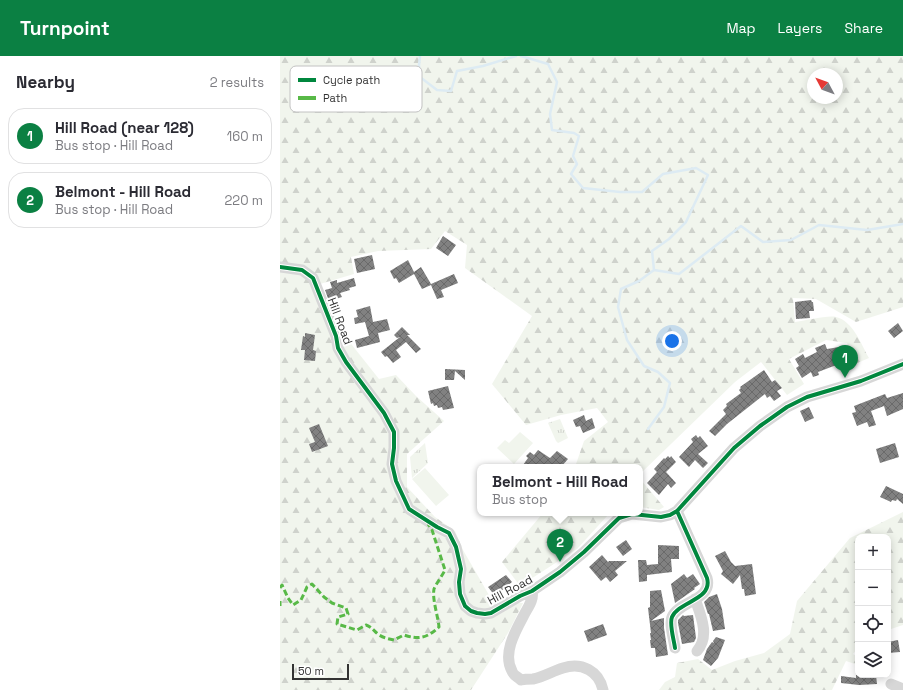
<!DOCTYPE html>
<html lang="en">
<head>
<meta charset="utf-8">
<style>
	body { margin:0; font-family:"Space Grotesk",sans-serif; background:#f7f7f7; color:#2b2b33 }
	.controls { position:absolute; right:12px; bottom:12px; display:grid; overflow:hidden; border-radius:8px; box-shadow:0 2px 10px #0003 }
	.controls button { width:36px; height:36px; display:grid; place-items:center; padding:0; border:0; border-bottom:1px solid #e1e1e2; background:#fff; color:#2b2b33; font:20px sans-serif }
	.compass { position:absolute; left:527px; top:12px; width:36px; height:36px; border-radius:50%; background:#fff; box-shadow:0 2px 10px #0003; rotate:311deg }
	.scale { position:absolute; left:12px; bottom:10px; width:57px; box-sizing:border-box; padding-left:4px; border:2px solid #333; border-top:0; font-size:11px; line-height:14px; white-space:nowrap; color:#333; -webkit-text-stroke:3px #fff; paint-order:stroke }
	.you { position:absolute; left:392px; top:285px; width:14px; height:14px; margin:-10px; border:3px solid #fff; border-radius:50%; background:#1a73e8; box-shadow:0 0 0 6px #1a73e833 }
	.badge { display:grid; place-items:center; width:26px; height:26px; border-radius:50%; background:#0b8043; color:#fff; font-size:13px; font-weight:700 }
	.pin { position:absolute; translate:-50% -33px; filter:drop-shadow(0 1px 2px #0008) }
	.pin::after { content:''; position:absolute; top:21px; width:14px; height:12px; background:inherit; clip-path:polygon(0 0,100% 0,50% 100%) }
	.popup { position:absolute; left:197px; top:408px; width:166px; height:52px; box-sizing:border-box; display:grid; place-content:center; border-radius:8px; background:#fff; filter:drop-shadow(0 1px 3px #0005); font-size:13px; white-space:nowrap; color:#7c7c81 }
	.popup b { font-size:15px; color:#2b2b33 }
	.popup::after { content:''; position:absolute; left:50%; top:100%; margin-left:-8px; border:8px solid transparent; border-top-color:#fff }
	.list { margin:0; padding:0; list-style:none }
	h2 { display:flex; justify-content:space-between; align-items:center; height:52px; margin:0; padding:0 16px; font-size:17px }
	h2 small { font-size:13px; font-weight:400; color:#7c7c81 }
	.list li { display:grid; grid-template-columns:26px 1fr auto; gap:12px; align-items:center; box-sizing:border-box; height:56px; margin:0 8px 8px; padding:0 8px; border:1px solid #e1e1e2; border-radius:16px }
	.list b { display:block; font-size:15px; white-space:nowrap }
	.list p { margin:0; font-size:13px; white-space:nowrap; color:#7c7c81 }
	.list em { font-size:13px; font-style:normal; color:#7c7c81 }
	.icon { flex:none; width:22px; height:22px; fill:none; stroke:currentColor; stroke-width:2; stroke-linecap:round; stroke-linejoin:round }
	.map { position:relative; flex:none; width:623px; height:634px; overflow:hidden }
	header { display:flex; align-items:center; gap:24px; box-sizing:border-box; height:56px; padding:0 20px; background:#0b8043; color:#fff }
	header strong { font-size:19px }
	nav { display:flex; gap:22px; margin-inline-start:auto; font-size:14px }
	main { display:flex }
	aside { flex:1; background:#fff }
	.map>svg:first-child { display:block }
	.forest { fill:url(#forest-firs); fill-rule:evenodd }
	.park { fill:url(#park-tufts) }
	.pitch { fill:#f1f5ed }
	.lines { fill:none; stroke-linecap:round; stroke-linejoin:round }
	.stream { stroke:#ddebf3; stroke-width:2.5 }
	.building { fill:url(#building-cross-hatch) }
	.minor { stroke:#d7d7d7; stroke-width:11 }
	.quiet { stroke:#58b947; stroke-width:3; stroke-dasharray:6 3; stroke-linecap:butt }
	.cycleway-casing { stroke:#fff; stroke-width:6 }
	.cycleway { stroke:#00873e; stroke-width:4 }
	.labels { text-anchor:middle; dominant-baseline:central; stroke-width:4; stroke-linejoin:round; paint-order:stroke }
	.street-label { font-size:12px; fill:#333; stroke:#fff }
	.key { fill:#fff; stroke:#c2c2c2; stroke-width:1 }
	.key-label { font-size:11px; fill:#333 }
</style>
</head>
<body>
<header>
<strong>Turnpoint</strong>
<nav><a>Map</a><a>Layers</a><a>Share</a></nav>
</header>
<main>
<aside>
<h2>Nearby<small>2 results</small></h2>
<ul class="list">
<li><span class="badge">1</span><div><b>Hill Road (near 128)</b><p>Bus stop · Hill Road</p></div><em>160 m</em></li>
<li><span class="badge">2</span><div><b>Belmont - Hill Road</b><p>Bus stop · Hill Road</p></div><em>220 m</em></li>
</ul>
</aside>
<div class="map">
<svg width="623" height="634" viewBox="0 0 623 634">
	<defs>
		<pattern id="forest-firs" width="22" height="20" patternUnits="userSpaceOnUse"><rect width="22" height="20" fill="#f1f5ed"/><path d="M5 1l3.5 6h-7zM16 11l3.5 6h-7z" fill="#cfd2cc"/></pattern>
		<pattern id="park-tufts" width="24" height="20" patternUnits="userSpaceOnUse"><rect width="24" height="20" fill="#f1f5ed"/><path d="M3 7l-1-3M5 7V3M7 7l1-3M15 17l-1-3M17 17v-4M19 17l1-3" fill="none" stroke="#cfd2cc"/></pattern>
		<pattern id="building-cross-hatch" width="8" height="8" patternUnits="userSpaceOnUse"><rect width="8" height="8" fill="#818181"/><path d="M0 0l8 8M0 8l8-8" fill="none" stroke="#6a6a6a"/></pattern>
	</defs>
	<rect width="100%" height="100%" fill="#fff"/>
	<path class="forest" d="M0,0H623V251L576,266L536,243L513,242L515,266C524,265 548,259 556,261C573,265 581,288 589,302L575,308L567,287L546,284L509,303L524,328L507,339L481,306L455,326L360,418V411H295L304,385L328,366L317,352L281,359L246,369L212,328L252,260L185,212L187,189L165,175L151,193L98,195L71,201L74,218L40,228L46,248L72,289L99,323L116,319L136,340L164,365L127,398V431L155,461L175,475L183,494L213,546L218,559L238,547H243L228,577L191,634H0ZM533,18H557V42H533Z
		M360,423L384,451L379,454L360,451Z
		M623,456V569L608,574V481H578V592L573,598L578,601V609L566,605L552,634H379L385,626L395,621L397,607L418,603L432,614L455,605L484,597L510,578L517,545L570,482Z
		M263,457H332L328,459L297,493L240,530L222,506Z"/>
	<path class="park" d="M280,363L288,382L278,387L276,385L268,367Z
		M145,387L148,407L132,422L130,401Z"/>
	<path class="pitch" d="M240,376L253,387L234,408L217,392L225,384L229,387Z
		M145,412L169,439L156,450L132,423Z"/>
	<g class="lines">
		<path class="stream" d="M140,0L139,9L140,21L157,34L171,35L177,15L203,10L236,0
			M241,0L268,8L277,26L270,58L272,74L294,77L299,80L293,100L297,108L291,118L303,132L340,136H362L383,118L416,112L428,119L406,166L389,183L372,195L374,214L399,218L461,170L483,186L511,184L539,169L587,174L623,168
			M368,373L384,351L390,327L378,316L364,310L347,284L338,251L341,233L359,225L374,214"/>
	</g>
	<path class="building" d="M163,180L176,189L168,200L156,192Z
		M92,199L95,213L77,217L74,203Z
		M128,204L134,216L141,211L151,228L174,218L178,227L161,234L164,241L157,243L151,229L142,233L134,218L119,227L116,222L114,223L110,215Z
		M74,222L76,230L69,232L70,234L60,237L62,241L49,245L45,234L52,232L50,226L57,224V227Z
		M531,244L532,246H533L534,255H529L530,262L516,263L515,246Z
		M90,250L93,266L107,263L110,274L98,277L100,286L77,292L75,284L89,280L85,266L75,268L74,262L78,261L76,254Z
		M618,267L623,275L614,282L608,275Z
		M122,271L130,279H127L141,293L136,297L126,286L116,294L121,301L113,307L107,300L105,301L101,296L120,281L117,282L114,279Z
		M25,277L35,279L33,294L36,295L35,305L24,304L25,294H21L23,280L25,281Z
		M545,288L547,293L565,290L566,292L568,291L571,301L568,302L569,304L565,305L567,309L560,311L559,308L538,316L539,319L533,321L531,316L522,322L516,312L519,310L515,303L523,298L525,302L537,296L535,292Z
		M165,313L185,314V324L175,315L174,324H165Z
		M484,314L492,326L495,324L502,332L497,335L501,340L494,345L490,340L487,342L485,338L447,368L435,380L429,375L446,358L443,354L447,350L446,348L461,337L459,334L461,332L460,331Z
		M168,330L174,352L163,354L162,351L158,352L157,349L154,350L153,347L151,348L148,335Z
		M623,337V353L607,360L604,350L591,355L596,369L589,371L587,366L577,370L572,357L576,356L574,350L605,338L607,342Z
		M529,351L534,362L525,366L520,355Z
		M304,359L306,365L312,362L315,372L303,377L300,370L296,371L293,364Z
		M39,368L48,390L32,396L29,388L35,386L29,372Z
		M416,379L418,382L420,380L428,390L418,398L428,407L423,412L415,404L409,411L399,401L413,386L411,383Z
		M615,387L619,401L600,407L596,393Z
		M258,394L270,402L277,395L288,403L281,411H246L243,409L248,402L246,400L250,396L254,399Z
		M388,400L390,402L391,400L396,406L386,416L396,427L391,432L388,428L379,439L367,427L377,416L374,413L384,402L385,403Z
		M606,430L623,438V448L617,443L616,445L612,444L611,446L600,441Z
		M346,484L352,493L343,500L336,491Z
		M378,489L399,490V503H391L392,516L367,519V525L359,526L358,504H366L367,509L378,508Z
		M445,495L451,506L455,510L472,508L476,538L465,540L464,533H462L460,519L453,528L441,518L443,515L435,500Z
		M322,499L328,506L329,505H347L335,515L338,519L330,526L326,521L321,525L309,511Z
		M404,518L407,522L413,518L420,528L414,532L415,533L395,547L391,528Z
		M226,519L232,526L215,540L208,531Z
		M381,534L385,555L371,565L384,562V572L388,599L376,601L375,592H371L370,584H371L370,577H371L368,552L370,551V535Z
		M437,538L442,553L445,573L433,575L429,558H428L424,546L429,541Z
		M403,559L404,560L413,559L416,582L414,586L402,588L398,567V564Z
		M323,568L327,579L308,586L304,575Z
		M436,581L445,584L438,602L431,610L423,604L427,593L432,586L434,587L433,585Z
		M618,584L620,596L608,597V586Z
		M576,619H596L597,628L579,629L561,627V620L576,622Z"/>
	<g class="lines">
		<path class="minor" d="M0,211L22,214L33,222L56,280L58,292L66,306L104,357L114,376V392L112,408L116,425L129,453L157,471L169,477L176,491L181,513L179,526L180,538L185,550L191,555L197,557L205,558L211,557L240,540L252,535L280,516L304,496L339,462L352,458L381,461L390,459L397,455L454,392L480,370L507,351L527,341L581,325L623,308
			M252,535C254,543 249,550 245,557C236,574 222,597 232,615C233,619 238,621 241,624C245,623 249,623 253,623C263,621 273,615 283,612C302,606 319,615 323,634
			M415,543C421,560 430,580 417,595
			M395,592C394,584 389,568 392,561C399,545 433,544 427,522L397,455
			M611,628L623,633"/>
		<path class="quiet" d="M0,532L2,529L8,542L13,549L21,544L27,531L32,528L44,541L52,547L66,552L68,558L58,561L57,568L77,574L86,569C92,571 94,575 99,579C104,582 109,583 114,584L124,579C139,584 147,582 159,571C158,560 152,543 154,533C156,528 162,520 165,514L152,474L148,468
			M0,545V550"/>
		<g class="cycleway-casing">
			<path id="cycleway" d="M0,211L22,214L33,222L56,280L58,292L66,306L104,357L114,376V392L112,408L116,425L129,453L157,471L169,477L176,491L181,513L179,526L180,538L185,550L191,555L197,557L205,558L211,557L240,540L252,535L280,516L304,496L339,462L352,458L381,461L390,459L397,455L454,392L480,370L507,351L527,341L581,325L623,308
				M395,592C394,584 389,568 392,561C399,545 433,544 427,522L397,455"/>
		</g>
		<use href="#cycleway" class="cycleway"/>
	</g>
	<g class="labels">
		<g class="street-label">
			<text transform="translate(60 265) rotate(69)">Hill Road</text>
			<text transform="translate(230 534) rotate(-28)">Hill Road</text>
		</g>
	</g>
	<rect x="10" y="10" width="132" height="46" rx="6" class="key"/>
	<rect x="18" y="22" width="18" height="4" fill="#00873e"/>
	<rect x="18" y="40" width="18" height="4" fill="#58b947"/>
	<g class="key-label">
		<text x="43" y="28">Cycle path</text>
		<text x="43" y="46">Path</text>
	</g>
</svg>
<div class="controls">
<button>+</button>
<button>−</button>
<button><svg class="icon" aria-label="locate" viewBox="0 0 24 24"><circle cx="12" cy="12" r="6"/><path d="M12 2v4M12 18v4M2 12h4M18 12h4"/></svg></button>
<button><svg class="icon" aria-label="layers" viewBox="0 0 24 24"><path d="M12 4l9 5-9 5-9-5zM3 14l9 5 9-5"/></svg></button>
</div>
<svg class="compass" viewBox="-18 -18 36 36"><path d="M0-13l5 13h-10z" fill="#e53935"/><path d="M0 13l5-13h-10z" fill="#7c7c81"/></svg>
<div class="scale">50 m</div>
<div class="you"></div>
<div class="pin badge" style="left:565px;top:322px">1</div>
<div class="pin badge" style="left:280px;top:506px">2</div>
<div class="popup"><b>Belmont - Hill Road</b>Bus stop</div>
</div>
</main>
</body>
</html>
